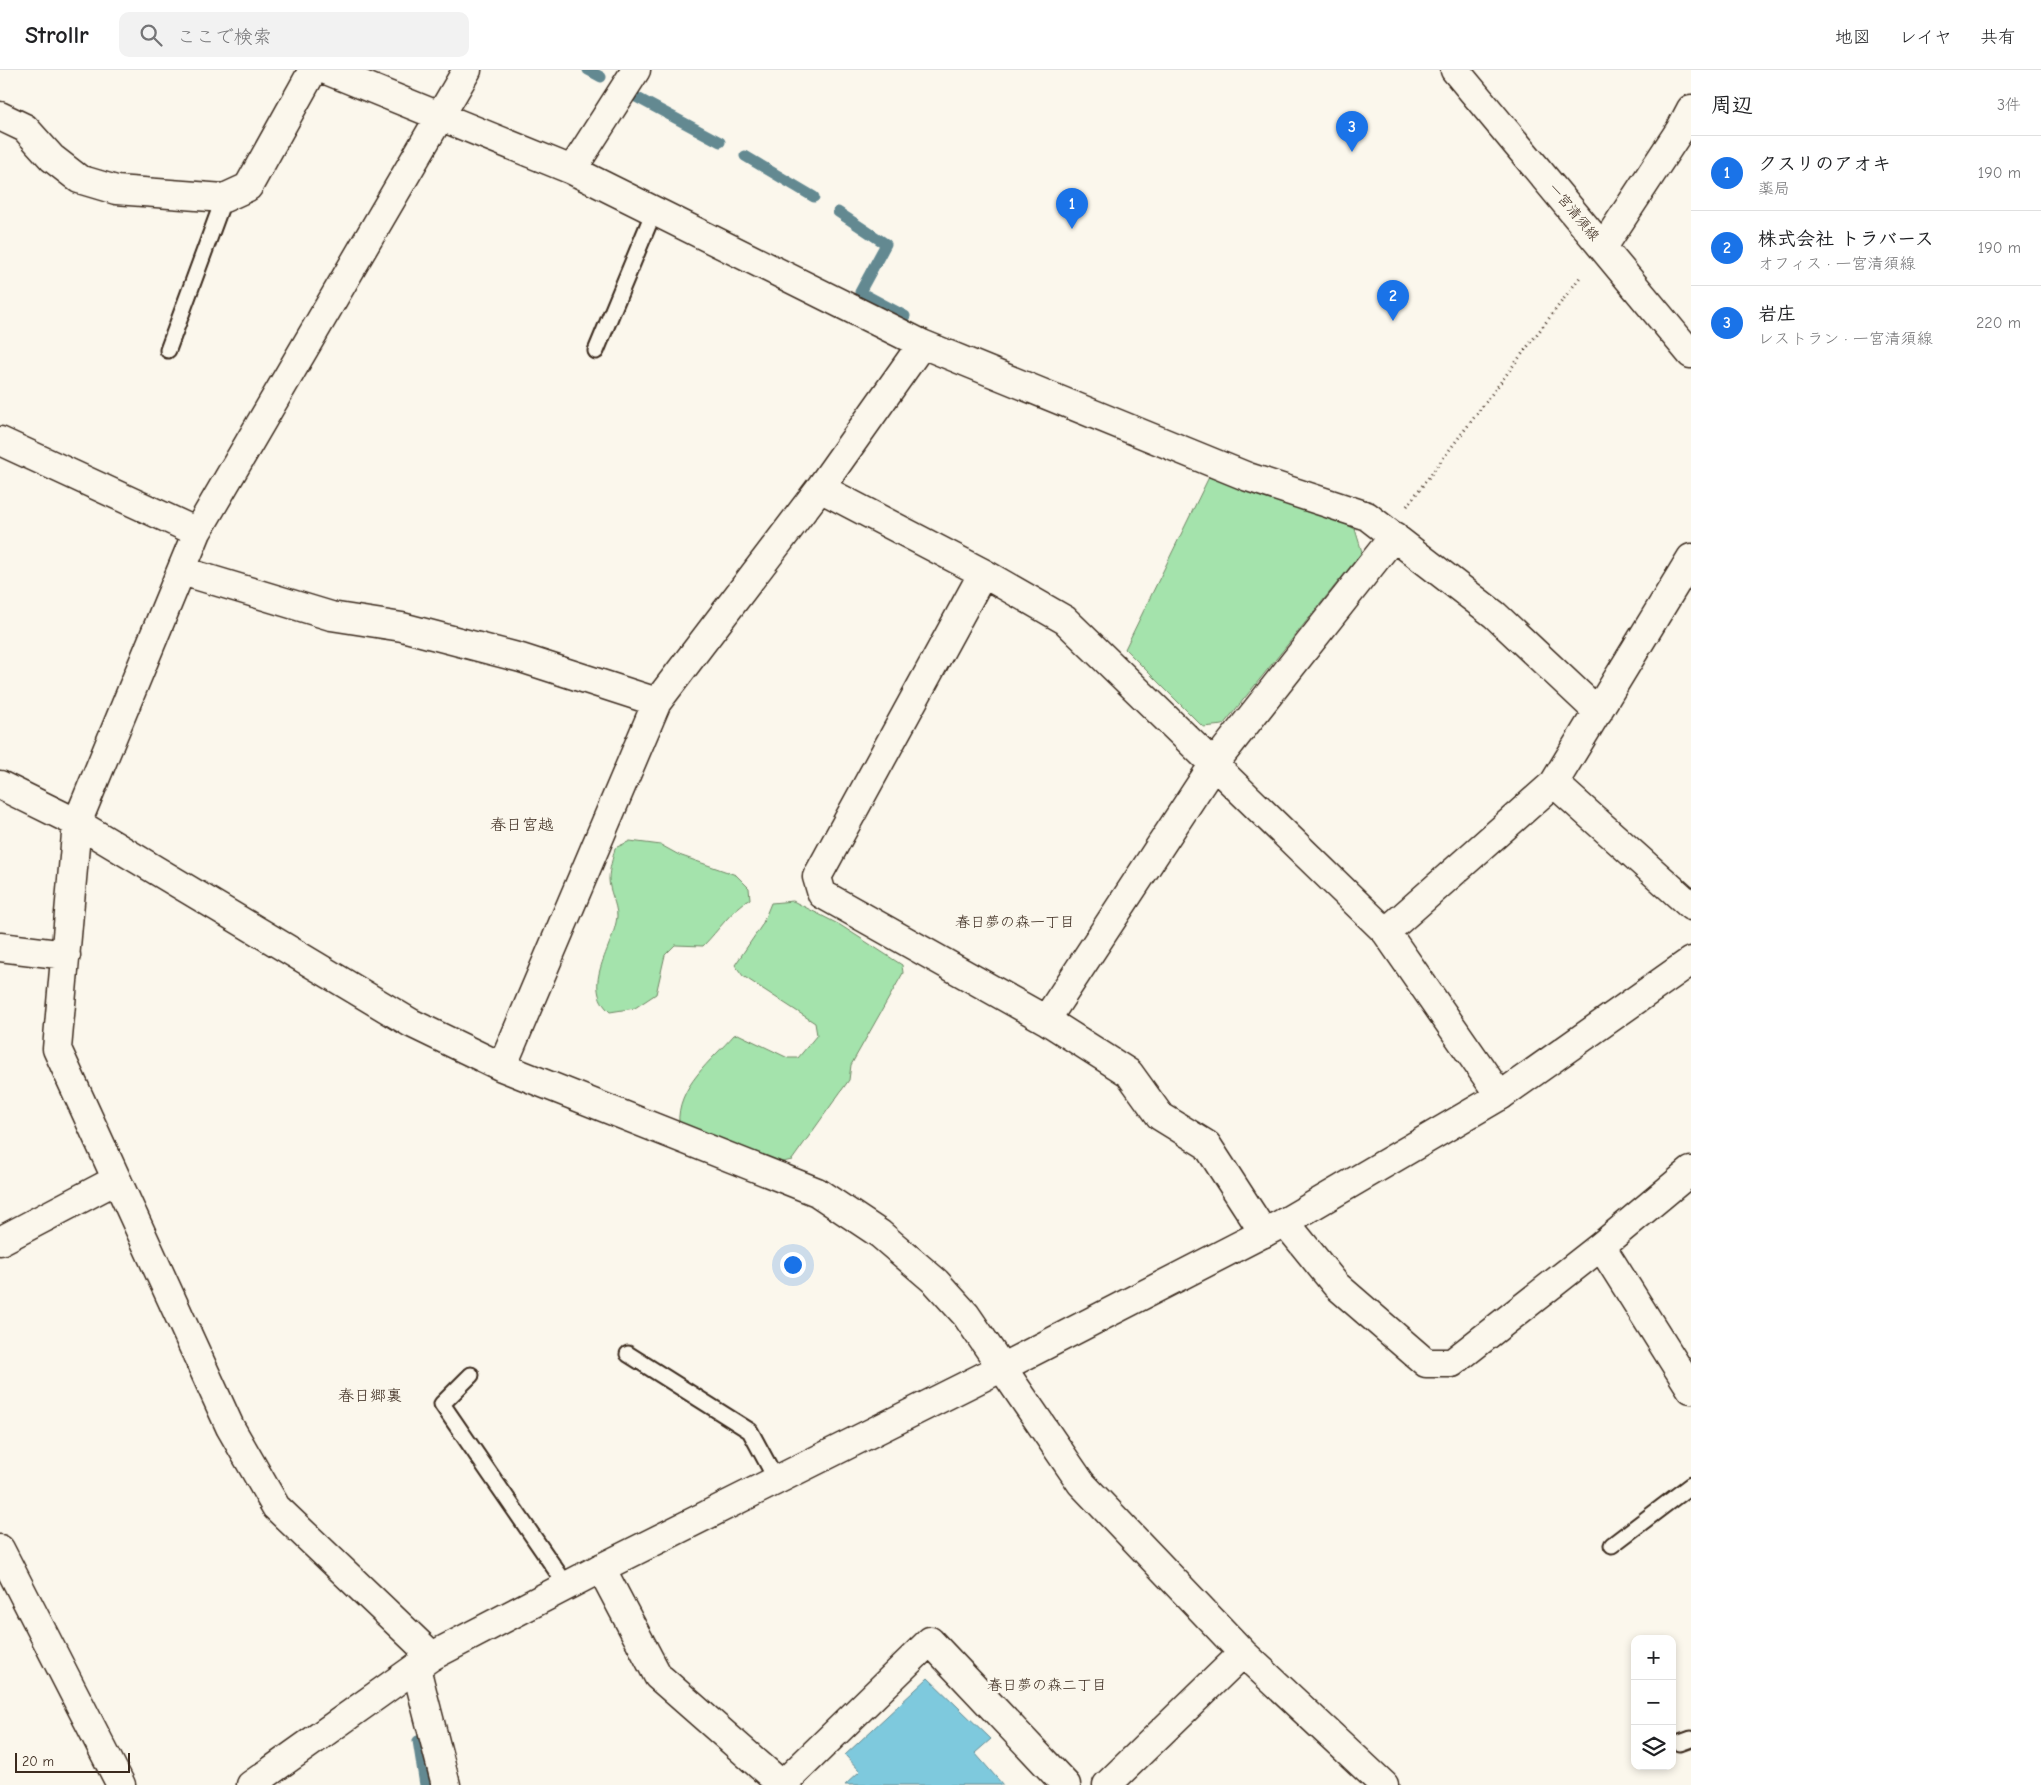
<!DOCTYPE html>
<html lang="ja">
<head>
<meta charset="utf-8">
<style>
	body { margin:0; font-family:"Comic Neue","Klee One",sans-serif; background:#f2f2f2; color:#202124 }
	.controls { position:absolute; right:15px; bottom:15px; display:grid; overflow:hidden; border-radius:10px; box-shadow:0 2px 8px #0003 }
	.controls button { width:45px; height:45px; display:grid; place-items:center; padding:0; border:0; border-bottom:1px solid #e0e0e0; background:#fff; color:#202124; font:25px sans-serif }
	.scale { position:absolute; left:15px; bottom:12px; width:115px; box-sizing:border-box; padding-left:5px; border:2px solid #3b2a1e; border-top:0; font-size:14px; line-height:18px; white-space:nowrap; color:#3b2a1e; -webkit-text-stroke:4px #fbf7ec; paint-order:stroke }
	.you { position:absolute; left:792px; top:1194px; width:18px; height:18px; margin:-12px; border:4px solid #fff; border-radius:50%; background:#1a73e8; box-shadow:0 0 0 8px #1a73e833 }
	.badge { display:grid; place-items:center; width:32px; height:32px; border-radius:50%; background:#1a73e8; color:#fff; font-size:16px; font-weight:700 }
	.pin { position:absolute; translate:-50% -41px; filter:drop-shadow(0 1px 2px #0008) }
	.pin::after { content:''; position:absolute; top:26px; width:18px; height:15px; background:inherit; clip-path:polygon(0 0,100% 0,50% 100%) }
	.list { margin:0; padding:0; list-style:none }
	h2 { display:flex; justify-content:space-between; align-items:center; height:65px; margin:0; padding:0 20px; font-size:21px }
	h2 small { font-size:16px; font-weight:400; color:#757577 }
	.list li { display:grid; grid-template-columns:32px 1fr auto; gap:15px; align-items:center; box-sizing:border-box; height:75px; padding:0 20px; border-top:1px solid #e0e0e0 }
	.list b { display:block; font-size:19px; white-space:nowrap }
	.list p { margin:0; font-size:16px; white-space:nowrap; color:#757577 }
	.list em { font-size:16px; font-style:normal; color:#757577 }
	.icon { flex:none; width:28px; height:28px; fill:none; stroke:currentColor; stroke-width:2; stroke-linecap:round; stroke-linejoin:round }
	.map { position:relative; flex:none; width:1691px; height:1715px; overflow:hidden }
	header { display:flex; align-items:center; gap:30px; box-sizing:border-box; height:70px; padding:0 25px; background:#fff; border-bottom:1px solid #e0e0e0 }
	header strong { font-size:24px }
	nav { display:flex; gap:28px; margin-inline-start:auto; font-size:18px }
	.search { width:350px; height:45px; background:#f2f2f2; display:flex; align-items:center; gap:12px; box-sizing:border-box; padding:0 18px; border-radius:10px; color:#757577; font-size:19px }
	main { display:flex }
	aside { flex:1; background:#fff }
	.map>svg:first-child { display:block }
	.green { fill:#a4e3ac; stroke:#708665 }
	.water { fill:#7ec9dd; stroke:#638991 }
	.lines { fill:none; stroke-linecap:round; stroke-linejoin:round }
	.stream { stroke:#638991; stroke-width:11 }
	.service-casing { stroke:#3b2a1e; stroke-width:19 }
	.minor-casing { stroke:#3b2a1e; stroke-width:31 }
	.tertiary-casing { stroke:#3b2a1e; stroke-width:31 }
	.secondary-casing { stroke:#3b2a1e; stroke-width:31 }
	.path { stroke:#3b2a1e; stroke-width:3; stroke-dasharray:1 4; stroke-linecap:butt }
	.service { stroke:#fbf7ec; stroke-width:15 }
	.minor { stroke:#fbf7ec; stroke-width:28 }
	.tertiary { stroke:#fbf7ec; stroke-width:28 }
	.secondary { stroke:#fbf7ec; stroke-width:28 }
	.labels { text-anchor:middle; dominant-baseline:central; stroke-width:5; stroke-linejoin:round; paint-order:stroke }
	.street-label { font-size:14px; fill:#3b2a1e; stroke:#fbf7ec }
	.neighbourhood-label { font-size:15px; fill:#3b2a1e; stroke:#fbf7ec }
	.quarter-label { font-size:16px; fill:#3b2a1e; stroke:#fbf7ec }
</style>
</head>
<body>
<header>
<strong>Strollr</strong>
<div class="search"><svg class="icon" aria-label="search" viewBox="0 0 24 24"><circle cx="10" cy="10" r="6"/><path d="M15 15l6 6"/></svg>ここで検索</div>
<nav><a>地図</a><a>レイヤ</a><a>共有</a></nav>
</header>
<main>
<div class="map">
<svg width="1691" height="1715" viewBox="0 0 1691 1715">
	<rect width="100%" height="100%" fill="#fbf7ec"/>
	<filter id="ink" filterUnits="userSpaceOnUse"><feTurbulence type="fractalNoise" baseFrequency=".02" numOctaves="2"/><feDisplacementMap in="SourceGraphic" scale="10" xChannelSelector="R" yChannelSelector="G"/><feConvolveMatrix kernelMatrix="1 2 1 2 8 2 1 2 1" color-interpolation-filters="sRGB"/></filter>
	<g filter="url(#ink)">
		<path class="green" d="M1209,407L1325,443L1355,459L1362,482L1223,655L1203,657L1125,579Z
			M630,771L661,775L679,785L736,805L749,818L750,829C731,840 719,860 703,876L675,875L665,885L656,924L635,938L610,942C580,915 614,878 617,846C617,834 609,821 609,809C609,799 613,788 615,778Z
			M793,831L840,855L902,895L903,903L851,995L849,1010L792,1090L779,1093L679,1054C676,1017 712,990 734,965L738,964L788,988H798L817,965L815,953L743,906L735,895L762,855L771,833Z"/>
		<path class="water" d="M928,1608L991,1669L975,1683L1003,1715H845L860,1701L845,1685Z"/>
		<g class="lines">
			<path class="stream" d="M588,0L601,7
				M634,26L720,72
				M745,86L814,127
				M838,142L886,174L860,222L905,246
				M418,1671L425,1715"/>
			<g class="service-casing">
				<path id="service" d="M168,280L224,128
					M596,281L654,141
					M628,1284L750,1361L777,1411
					M471,1305L442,1334L567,1516
					M1612,1475L1691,1415
					M1680,1673L1691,1669"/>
			</g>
			<g class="minor-casing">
				<path id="minor" d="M326,0L572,100L922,274L1248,407L1367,446L1495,545L1598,642
					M0,46L25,58L52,88L79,109L116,120L224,128L248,117L313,0
					M572,100L636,0
					M1603,177L1680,60L1691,39
					M0,371L197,462
					M820,418L983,503L1065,550L1386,862
					M182,501L331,546L402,557L521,588L657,632
					M983,503L817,807L822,824L1046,950
					M1554,713L1691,836
					M0,715L77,753L411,953L502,997L817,1122L880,1164L936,1212L966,1245L1081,1413L1243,1583L1384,1715
					M0,877L66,885
					M502,997L657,632L820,418L922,274
					M1500,1026L1386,862L1554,713L1691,488
					M1285,1152L1336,1215L1426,1293H1452L1601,1176L1691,1101
					M1264,1163L1207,1075L1160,1046L1129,1003L1046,950L1214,694L1394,466
					M0,1171L116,1110
					M1601,1176L1691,1319
					M0,1479L121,1715
					M601,1498L658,1606L782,1715
					M432,1586L276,1437L230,1357L57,979L77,753L197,462L467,0
					M416,1598L446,1715
					M782,1715L930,1571L1066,1715
					M1107,1715L1243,1583"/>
			</g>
			<g class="tertiary-casing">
				<path id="tertiary" d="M251,1715L432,1586L601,1498L1001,1298L1285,1152L1500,1026L1691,891"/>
			</g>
			<g class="secondary-casing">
				<path id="secondary" d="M1455,0L1691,284"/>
			</g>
			<path class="path" d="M1407,436L1581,206"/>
			<use href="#service" class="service"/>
			<use href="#minor" class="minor"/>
			<use href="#tertiary" class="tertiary"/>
			<use href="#secondary" class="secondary"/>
		</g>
	</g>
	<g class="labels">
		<g class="street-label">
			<text transform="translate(1574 142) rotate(50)">一宮清須線</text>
		</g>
		<g class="neighbourhood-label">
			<text x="1015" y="852">春日夢の森一丁目</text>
			<text x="1047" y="1615">春日夢の森二丁目</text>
		</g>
		<g class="quarter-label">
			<text x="522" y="755">春日宮越</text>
			<text x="370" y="1326">春日郷裏</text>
		</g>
	</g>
</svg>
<div class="controls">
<button>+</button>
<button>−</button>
<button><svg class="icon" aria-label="layers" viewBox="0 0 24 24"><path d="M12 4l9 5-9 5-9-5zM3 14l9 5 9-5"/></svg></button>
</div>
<div class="scale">20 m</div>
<div class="you"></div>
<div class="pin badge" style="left:1072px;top:159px">1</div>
<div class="pin badge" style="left:1393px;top:251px">2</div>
<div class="pin badge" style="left:1352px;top:82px">3</div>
</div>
<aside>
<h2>周辺<small>3件</small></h2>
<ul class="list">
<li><span class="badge">1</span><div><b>クスリのアオキ</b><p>薬局</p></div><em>190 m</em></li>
<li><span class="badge">2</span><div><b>株式会社 トラバース</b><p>オフィス · 一宮清須線</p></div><em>190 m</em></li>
<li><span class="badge">3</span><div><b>岩庄</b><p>レストラン · 一宮清須線</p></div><em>220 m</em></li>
</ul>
</aside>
</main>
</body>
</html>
